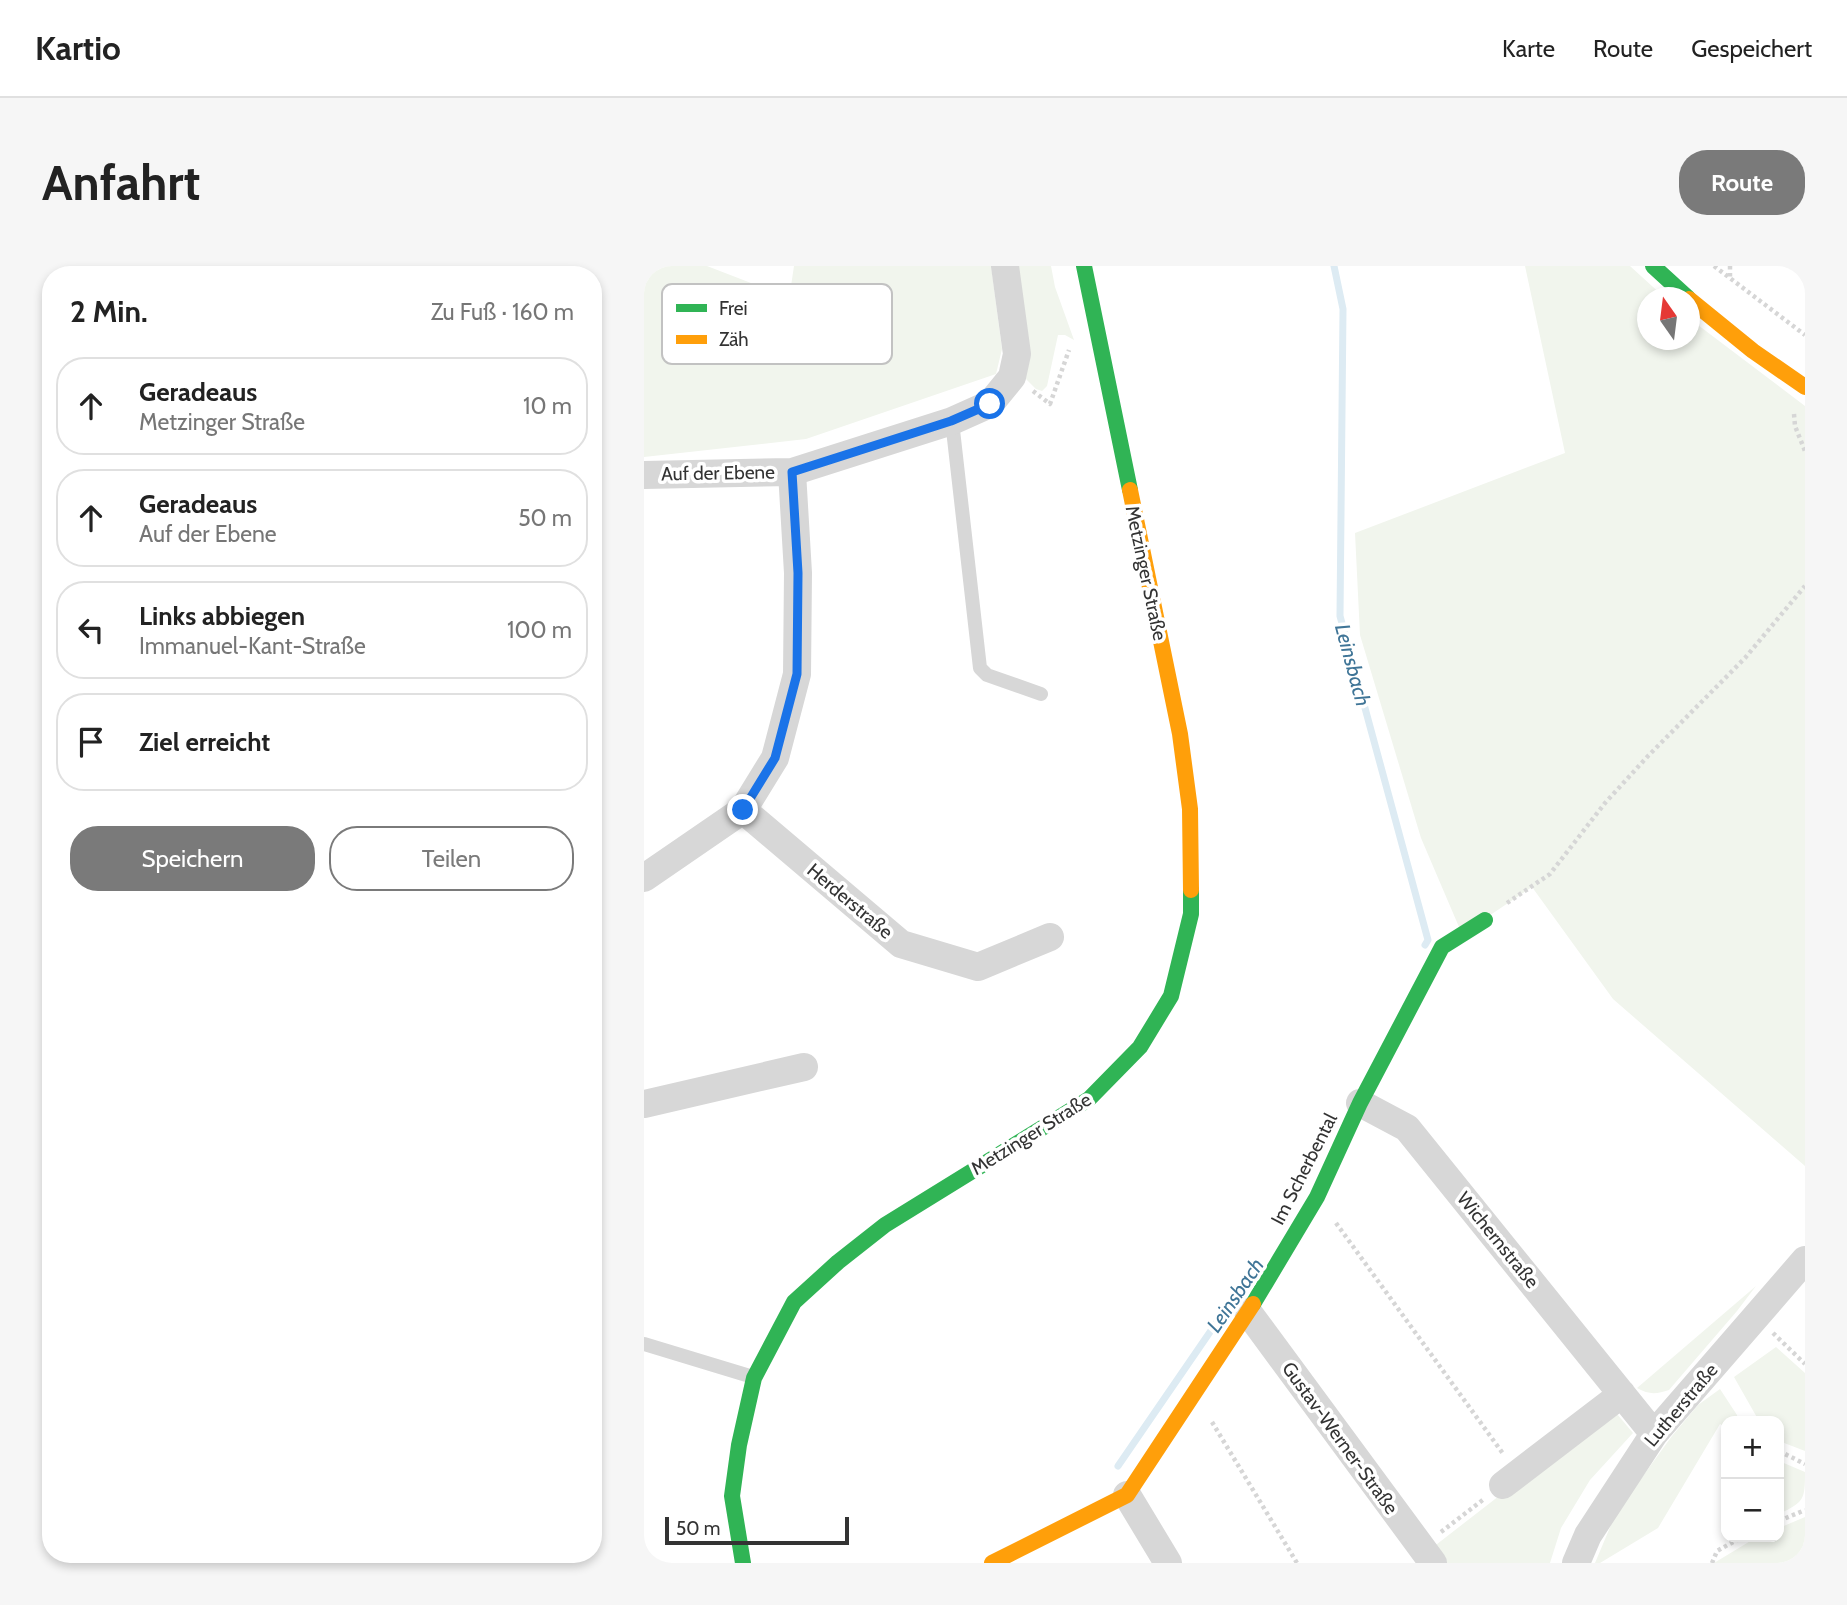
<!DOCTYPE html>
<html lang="de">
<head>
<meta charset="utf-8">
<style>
	body { margin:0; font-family:Cabin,sans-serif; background:#f6f6f6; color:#222 }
	.controls { position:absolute; right:21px; bottom:21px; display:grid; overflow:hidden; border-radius:14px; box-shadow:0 4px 10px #0003 }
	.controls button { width:63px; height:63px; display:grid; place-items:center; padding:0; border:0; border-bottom:2px solid #e0e0e0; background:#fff; color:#222; font:35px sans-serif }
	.compass { position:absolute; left:993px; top:21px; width:63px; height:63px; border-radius:50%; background:#fff; box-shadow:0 4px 10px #0003; rotate:346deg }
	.scale { position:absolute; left:21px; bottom:18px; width:184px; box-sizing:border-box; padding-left:7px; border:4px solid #333; border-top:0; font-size:19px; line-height:24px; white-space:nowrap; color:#333; -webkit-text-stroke:5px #fff; paint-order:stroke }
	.stop { position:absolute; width:21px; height:21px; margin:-16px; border:5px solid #1a73e8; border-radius:50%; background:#fff }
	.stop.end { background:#1a73e8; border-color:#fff; box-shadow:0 2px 7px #0008 }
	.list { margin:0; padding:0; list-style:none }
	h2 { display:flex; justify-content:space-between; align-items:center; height:91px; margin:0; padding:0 28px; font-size:30px }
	h2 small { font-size:23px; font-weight:400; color:#767676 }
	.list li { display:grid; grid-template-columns:46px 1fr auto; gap:21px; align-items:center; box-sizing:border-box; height:98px; margin:0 14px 14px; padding:0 14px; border:2px solid #e0e0e0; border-radius:28px }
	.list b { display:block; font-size:26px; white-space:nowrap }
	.list p { margin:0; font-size:23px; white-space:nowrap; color:#767676 }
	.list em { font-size:23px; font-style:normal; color:#767676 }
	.actions { display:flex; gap:14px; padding:21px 28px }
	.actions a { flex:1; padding:16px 0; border:2px solid #7a7a7a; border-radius:28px; text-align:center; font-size:24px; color:#7a7a7a }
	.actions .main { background:#7a7a7a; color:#fff }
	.icon { flex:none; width:38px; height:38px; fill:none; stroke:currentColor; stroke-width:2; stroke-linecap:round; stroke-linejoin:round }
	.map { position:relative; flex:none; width:1161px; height:1297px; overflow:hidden; border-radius:28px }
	header { display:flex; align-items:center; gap:42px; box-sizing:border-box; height:98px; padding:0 35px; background:#fff; border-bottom:2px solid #e0e0e0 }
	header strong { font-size:33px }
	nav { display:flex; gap:38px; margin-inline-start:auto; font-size:24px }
	.intro { display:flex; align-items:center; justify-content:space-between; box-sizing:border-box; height:168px; padding:0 42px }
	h1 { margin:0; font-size:49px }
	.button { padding:18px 32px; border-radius:28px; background:#7a7a7a; color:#fff; font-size:24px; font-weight:700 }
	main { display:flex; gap:42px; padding:0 42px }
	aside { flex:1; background:#fff; border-radius:28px; box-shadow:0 4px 10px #0003 }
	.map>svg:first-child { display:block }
	.green { fill:#f1f5ed }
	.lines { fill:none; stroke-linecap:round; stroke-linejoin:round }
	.stream { stroke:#ddebf3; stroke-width:7 }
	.path { stroke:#d6d6d6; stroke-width:4.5; stroke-dasharray:3.5 3.5; stroke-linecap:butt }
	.lane { stroke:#d7d7d7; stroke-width:14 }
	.street { stroke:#d7d7d7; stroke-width:28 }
	.fast { stroke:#30b455; stroke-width:16 }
	.slow { stroke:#ff9f0a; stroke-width:16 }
	.route { stroke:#1a73e8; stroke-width:9 }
	.labels { text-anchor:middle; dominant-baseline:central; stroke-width:7; stroke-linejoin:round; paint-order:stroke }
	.street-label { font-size:19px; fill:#333; stroke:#fff }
	.water-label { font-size:21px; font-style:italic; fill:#3f7597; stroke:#fff }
	.key { fill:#fff; stroke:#c2c2c2; stroke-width:2 }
	.key-label { font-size:19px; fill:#333 }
</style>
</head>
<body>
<header>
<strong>Kartio</strong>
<nav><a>Karte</a><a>Route</a><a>Gespeichert</a></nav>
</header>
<div class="intro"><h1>Anfahrt</h1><a class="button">Route</a></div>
<main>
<aside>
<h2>2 Min.<small>Zu Fuß · 160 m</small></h2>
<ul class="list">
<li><svg class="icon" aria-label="ahead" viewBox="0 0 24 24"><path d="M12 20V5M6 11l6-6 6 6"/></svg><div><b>Geradeaus</b><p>Metzinger Straße</p></div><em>10 m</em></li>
<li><svg class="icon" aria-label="ahead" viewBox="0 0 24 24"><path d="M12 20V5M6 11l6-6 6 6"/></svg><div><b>Geradeaus</b><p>Auf der Ebene</p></div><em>50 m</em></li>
<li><svg class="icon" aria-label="left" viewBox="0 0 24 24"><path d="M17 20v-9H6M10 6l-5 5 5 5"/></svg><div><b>Links abbiegen</b><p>Immanuel-Kant-Straße</p></div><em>100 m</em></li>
<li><svg class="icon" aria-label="arrive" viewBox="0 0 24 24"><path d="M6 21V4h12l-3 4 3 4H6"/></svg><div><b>Ziel erreicht</b></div></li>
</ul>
<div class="actions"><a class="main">Speichern</a><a>Teilen</a></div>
</aside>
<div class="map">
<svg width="1161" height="1297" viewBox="0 0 1161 1297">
	<rect width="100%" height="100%" fill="#fff"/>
	<path class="green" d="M0,0H63L107,17L147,20L150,0H347L358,83L352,108L162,173L0,191Z
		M373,0H407L411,21L430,74L421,69H414L403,120L398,125L392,123L382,113Z
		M881,0H986L1020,31L1003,32V74H1045L1046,53L1161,140V900L969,733L888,621L818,668L777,572L716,369L711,267L921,187Z
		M1112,1020L1093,1045L1025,1124C1013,1128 1005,1129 993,1122Z
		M1132,1081L1161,1107V1185L1135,1175V1155H1115L1090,1111Z
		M1076,1123L1093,1149L1094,1155H1082V1161L1076,1158L1014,1262L956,1297H951L972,1247L1028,1170L1054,1139Z
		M968,1142L989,1167L946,1214L917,1262L906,1297H797L788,1282Z
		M1135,1195L1161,1206C1161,1234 1160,1236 1135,1248Z
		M1161,1251V1297H1070L1113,1271H1135V1262Z"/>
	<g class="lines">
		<path class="stream" d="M690,0L699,43L696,350L784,674L781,679
			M474,1200L601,1015"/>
		<path class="path" d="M1070,0L1161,69
			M1086,0V12
			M389,125L406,138L425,84
			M1150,148L1151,160L1161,185
			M863,637L906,608L961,537L1004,490L1101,392L1161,320
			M692,957L860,1189
			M1129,1067L1161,1098
			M568,1156L653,1297
			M1135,1185L1161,1198
			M1135,1255L1161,1244
			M797,1266L840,1233
			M1068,1297L1073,1285L1098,1271"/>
		<path class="lane" d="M308,155L336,402L343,409L397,428
			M0,1078L109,1111"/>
		<path class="street" d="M0,209L148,206L308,155L346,138L368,111L373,88L361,0
			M99,544L257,678L334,701L406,671
			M0,612L99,544L131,492L153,408L154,307L148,206
			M716,837L763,862L1010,1168
			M0,838L160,801
			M604,1046L789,1297
			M859,1219L978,1128
			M483,1229L524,1297
			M932,1297L944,1269L1010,1168L1161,994"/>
		<path class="fast" d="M440,0L486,224
			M1009,0L1044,32
			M609,1038L673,931L716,837L798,681L841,654
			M99,1297L88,1230L95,1179L110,1112L150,1036L194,996L241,959L445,833L496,781L527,730L547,648V624"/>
		<path class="slow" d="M1045,33L1109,85L1161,121
			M486,224L536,468L546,543L547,624
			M348,1297L483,1229L609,1038"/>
	</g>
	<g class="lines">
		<path class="route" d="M99,544L131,492L153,408L154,307L148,206L307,155L346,138"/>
	</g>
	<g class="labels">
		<g class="street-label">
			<text transform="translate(74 207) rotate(-1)">Auf der Ebene</text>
			<text transform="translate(502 307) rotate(78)">Metzinger Straße</text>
			<text transform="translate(206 635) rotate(40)">Herderstraße</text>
			<text transform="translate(387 868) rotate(-32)">Metzinger Straße</text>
			<text transform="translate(660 903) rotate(-63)">Im Scherbental</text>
			<text transform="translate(854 974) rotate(51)">Wichernstraße</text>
			<text transform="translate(1037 1139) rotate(-50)">Lutherstraße</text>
			<text transform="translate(696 1172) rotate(54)">Gustav-Werner-Straße</text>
		</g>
		<g class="water-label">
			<text transform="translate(709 399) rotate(75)">Leinsbach</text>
			<text transform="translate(591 1029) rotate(-56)">Leinsbach</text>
		</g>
	</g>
	<rect x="18" y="18" width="230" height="80" rx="10" class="key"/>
	<rect x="32" y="38" width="31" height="8" fill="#30b455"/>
	<rect x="32" y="69" width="31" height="9" fill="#ff9f0a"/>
	<g class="key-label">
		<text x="75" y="49">Frei</text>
		<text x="75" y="80">Zäh</text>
	</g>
</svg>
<div class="controls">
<button>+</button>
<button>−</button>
</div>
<svg class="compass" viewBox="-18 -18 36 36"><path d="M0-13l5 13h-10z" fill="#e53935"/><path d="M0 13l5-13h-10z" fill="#767676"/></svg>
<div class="scale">50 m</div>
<div class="stop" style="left:346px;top:138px"></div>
<div class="stop end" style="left:99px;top:544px"></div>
</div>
</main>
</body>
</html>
